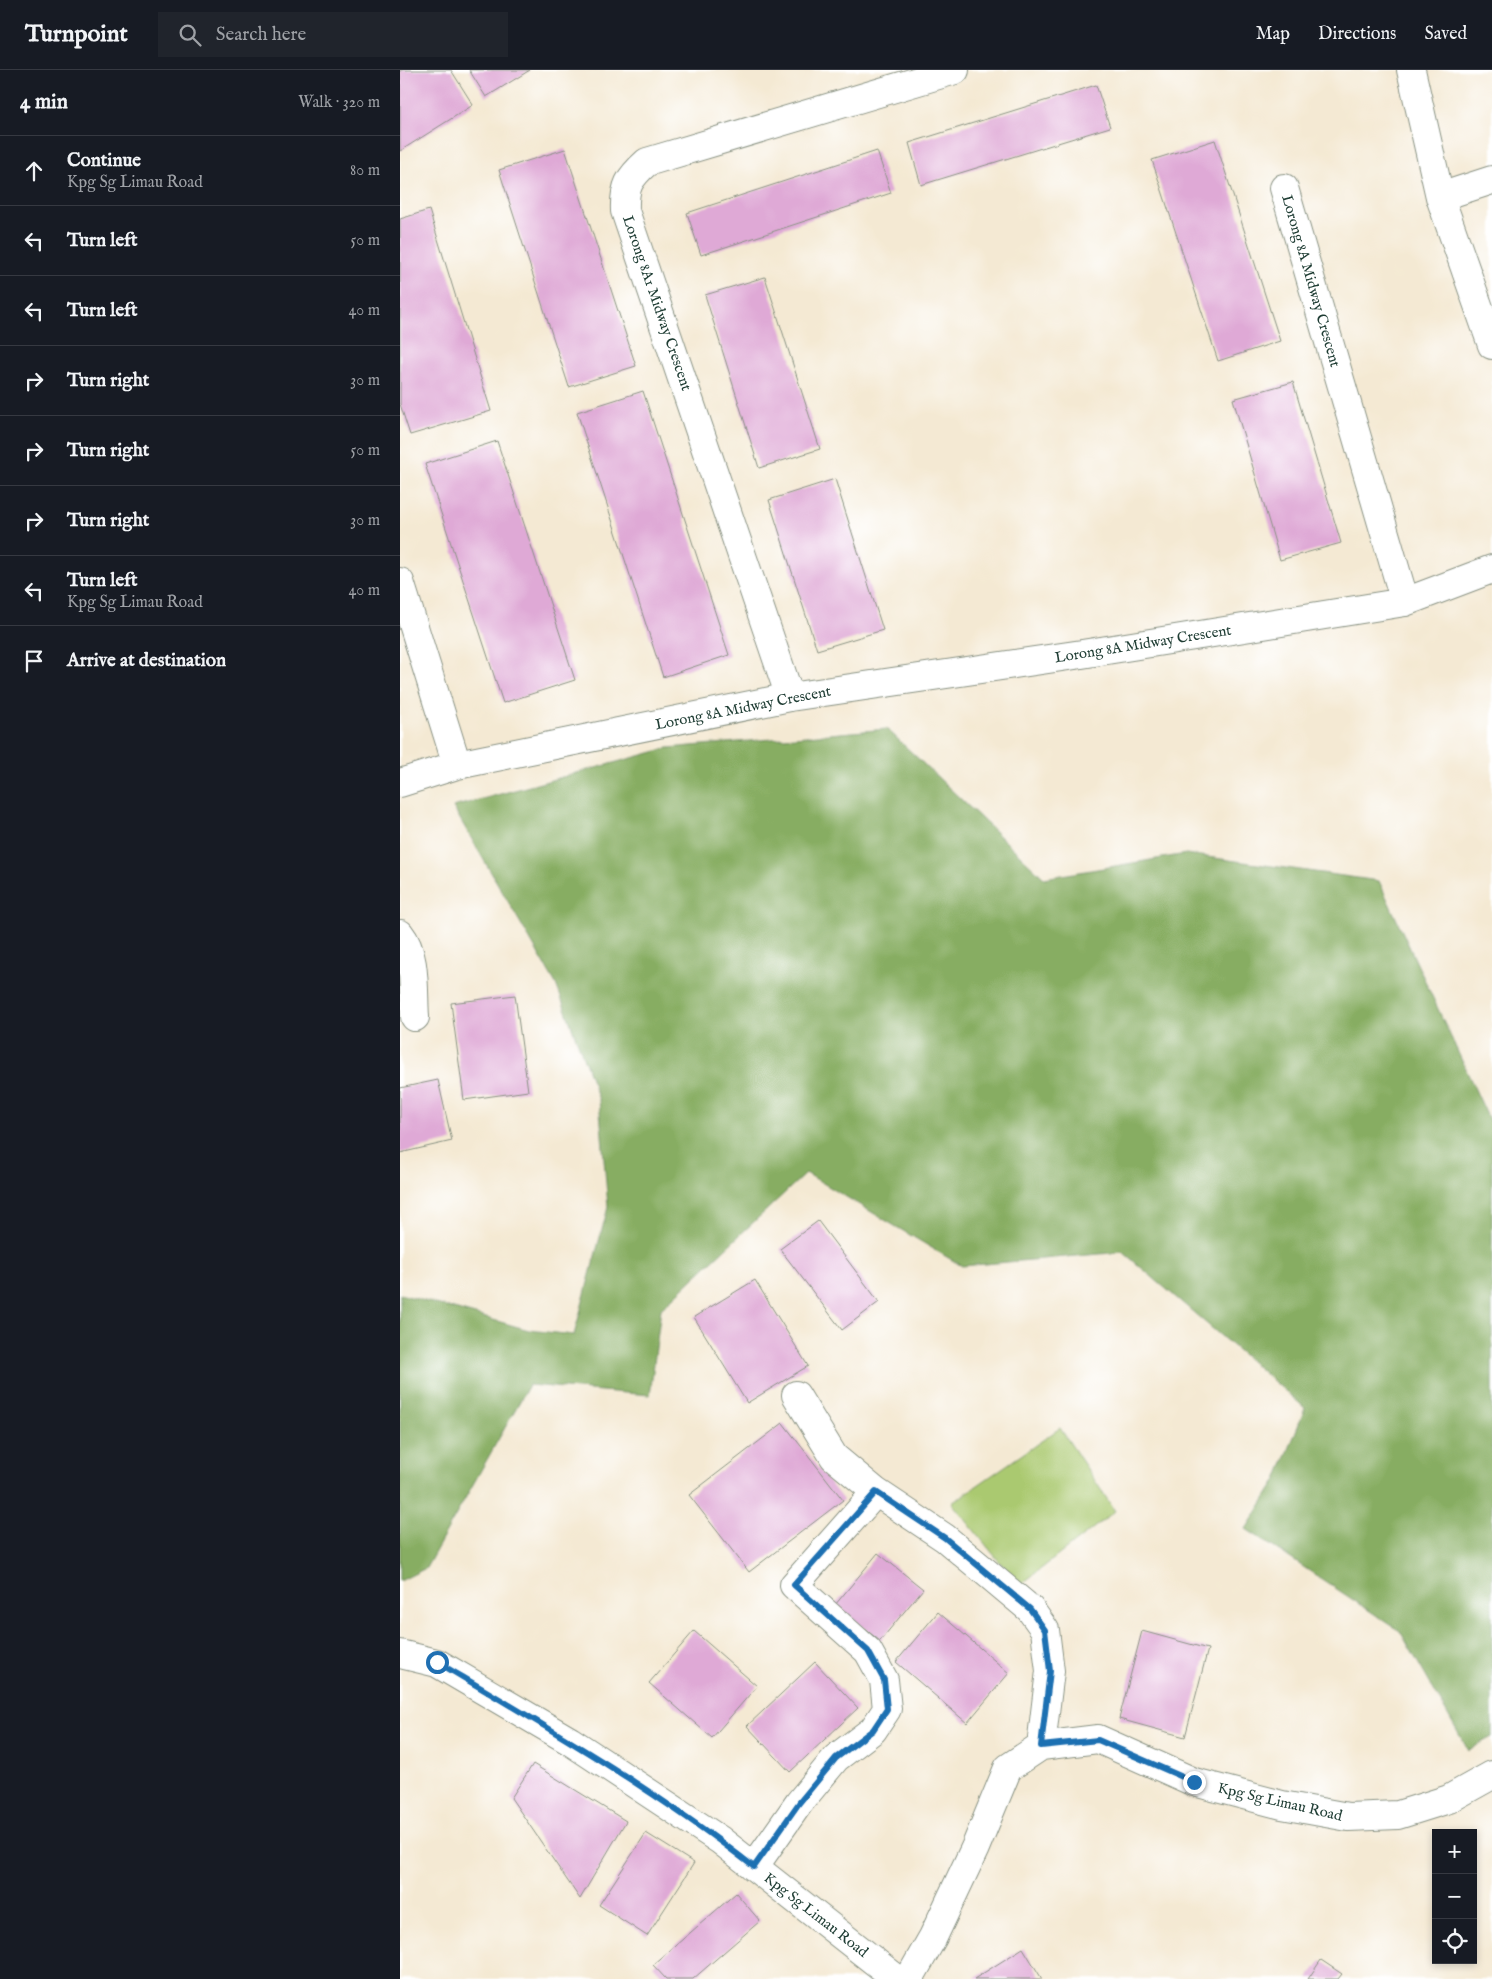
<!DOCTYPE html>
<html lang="en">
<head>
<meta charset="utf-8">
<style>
	body { margin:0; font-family:"IM FELL English",serif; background:#20242c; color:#f1f3f6 }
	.controls { position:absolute; right:15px; bottom:15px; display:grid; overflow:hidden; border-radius:0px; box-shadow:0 2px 8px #0003 }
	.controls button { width:45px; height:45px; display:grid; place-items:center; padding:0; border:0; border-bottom:1px solid #363941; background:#171b24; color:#f1f3f6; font:25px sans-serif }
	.stop { position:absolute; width:15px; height:15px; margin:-11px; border:4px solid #1f6fb2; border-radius:50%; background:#fff }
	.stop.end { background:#1f6fb2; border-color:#fff; box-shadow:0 1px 5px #0008 }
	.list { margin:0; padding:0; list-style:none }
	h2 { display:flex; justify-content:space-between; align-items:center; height:65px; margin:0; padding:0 20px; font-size:21px }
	h2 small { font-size:16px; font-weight:400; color:#9ea1a6 }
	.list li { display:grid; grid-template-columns:32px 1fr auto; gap:15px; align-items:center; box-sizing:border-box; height:70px; padding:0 20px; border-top:1px solid #363941 }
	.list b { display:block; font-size:19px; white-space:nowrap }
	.list p { margin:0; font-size:16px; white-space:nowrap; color:#9ea1a6 }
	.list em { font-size:16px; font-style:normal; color:#9ea1a6 }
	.icon { flex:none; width:28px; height:28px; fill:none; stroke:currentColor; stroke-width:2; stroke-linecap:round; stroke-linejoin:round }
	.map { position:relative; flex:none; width:1092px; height:1909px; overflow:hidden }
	header { display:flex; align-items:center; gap:30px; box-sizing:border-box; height:70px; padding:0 25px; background:#171b24; border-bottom:1px solid #363941 }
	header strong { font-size:24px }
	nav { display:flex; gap:28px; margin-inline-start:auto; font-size:18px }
	.search { width:350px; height:45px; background:#20242c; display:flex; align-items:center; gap:12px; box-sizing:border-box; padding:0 18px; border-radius:0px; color:#9ea1a6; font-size:19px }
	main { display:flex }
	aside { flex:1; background:#171b24 }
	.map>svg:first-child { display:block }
	.green { fill:#aac970; stroke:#648352 }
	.forest { fill:#87ad62; stroke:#53754b }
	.building { fill:#dfa9d6 }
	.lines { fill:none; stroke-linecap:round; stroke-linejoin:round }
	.minor-casing { stroke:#8a9384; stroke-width:30 }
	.minor { stroke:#fff; stroke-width:28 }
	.route { stroke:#1f6fb2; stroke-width:6 }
	.labels { text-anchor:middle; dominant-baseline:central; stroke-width:5; stroke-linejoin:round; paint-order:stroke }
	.street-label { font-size:15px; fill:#1f3d34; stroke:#fff }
</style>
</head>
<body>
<header>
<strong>Turnpoint</strong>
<div class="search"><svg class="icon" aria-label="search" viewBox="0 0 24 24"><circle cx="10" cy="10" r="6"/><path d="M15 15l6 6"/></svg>Search here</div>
<nav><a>Map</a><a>Directions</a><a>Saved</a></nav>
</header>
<main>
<aside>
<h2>4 min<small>Walk · 320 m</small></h2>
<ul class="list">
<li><svg class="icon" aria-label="ahead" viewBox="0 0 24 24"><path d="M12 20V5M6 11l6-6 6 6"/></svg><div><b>Continue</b><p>Kpg Sg Limau Road</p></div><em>80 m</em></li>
<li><svg class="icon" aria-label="left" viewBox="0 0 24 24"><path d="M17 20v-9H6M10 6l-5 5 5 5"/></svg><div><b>Turn left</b></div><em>50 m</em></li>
<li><svg class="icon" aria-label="left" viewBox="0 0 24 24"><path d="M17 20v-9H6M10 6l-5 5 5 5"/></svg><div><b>Turn left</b></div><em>40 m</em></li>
<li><svg class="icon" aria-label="right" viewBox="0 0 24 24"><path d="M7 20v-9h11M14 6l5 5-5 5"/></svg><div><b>Turn right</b></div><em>30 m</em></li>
<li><svg class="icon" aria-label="right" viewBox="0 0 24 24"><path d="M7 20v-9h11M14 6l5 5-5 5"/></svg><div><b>Turn right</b></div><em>50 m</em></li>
<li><svg class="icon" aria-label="right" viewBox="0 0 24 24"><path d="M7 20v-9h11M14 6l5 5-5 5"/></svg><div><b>Turn right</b></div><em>30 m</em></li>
<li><svg class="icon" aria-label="left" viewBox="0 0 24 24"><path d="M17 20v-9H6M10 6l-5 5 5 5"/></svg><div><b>Turn left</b><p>Kpg Sg Limau Road</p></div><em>40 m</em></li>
<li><svg class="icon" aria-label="arrive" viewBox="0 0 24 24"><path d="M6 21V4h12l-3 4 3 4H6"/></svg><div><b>Arrive at destination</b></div></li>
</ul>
</aside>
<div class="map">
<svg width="1092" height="1909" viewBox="0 0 1092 1909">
	<rect width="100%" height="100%" fill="#fff"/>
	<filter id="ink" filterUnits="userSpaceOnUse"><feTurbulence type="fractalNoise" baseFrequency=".02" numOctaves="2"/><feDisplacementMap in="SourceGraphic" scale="10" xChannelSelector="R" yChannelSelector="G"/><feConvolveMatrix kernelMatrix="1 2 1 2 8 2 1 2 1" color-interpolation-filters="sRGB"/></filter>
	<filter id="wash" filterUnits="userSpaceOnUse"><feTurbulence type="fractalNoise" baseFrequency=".0096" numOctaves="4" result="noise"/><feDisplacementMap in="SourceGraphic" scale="20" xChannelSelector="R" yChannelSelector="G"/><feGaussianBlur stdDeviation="1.12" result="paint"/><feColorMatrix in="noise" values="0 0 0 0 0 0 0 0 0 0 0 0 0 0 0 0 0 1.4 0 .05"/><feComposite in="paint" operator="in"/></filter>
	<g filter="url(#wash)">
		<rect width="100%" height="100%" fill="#f4e9d3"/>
		<path class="green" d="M660,1358L715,1441L619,1516L552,1433Z"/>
		<path class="forest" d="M487,659L644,808L786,784L979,811L1092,1056V1667L1068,1680L1000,1561L846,1459L877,1410L905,1338L723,1182L562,1196L406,1103L261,1239L250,1325L129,1315L26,1498L0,1511V1224L129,1260L174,1265L208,1137L199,1030L156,914L53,737L268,678Z"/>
		<g id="blocks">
			<path class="building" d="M0,0H51L73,35L0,81Z
				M69,0H130L86,27Z
				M696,15L710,57L521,115L509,73Z
				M815,70L880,271L818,291L752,90Z
				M165,79L236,296L169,317L99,100Z
				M477,81L491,123L301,185L287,143Z
				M29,140L91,341L10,365L0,334V149Z
				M365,207L420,379L359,398L305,225Z
				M893,312L941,473L880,490L833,329Z
				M243,321L329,585L263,607L177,342Z
				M97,371L175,610L103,633L25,394Z
				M435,409L483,560L417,580L369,430Z
				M115,925L128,1021L64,1030L51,933Z
				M38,1010L52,1071L0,1083V1018Z
				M418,1151L479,1232L442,1260L380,1179Z
				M355,1210L408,1296L347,1333L294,1247Z
				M383,1353L443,1430L349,1502L289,1425Z
				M478,1483L523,1519L480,1571L435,1535Z
				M538,1542L609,1603L567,1653L496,1592Z
				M294,1561L357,1616L312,1668L249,1613Z
				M742,1561L808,1579L785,1667L719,1649Z
				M415,1592L458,1638L390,1702L347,1656Z
				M133,1694L226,1751L180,1829L111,1728Z
				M246,1763L294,1793L247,1866L199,1835Z
				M336,1823L360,1851L293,1909H266L253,1895Z
				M623,1878L642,1909H574Z
				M921,1890L942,1904L938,1909H908Z"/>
		</g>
	</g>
	<g filter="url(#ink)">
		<use href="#blocks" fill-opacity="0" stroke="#8a9384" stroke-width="1"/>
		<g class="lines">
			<g class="minor-casing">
				<path id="minor" d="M1011,0L1040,127L1092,275
					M884,118L1005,532
					M1040,127L1092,110
					M0,512L57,695
					M390,627L225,141C224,116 229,108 247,92L555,0
					M0,713L57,695L390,627L682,584L1005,532L1092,499
					M0,864C17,885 13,921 15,947
					M396,1325L434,1387L476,1422L545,1468L630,1539L645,1560L650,1601L641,1676
					M0,1584L37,1593L170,1671L320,1770L497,1909
					M354,1797L399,1733L436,1688L473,1660L487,1639L484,1610L468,1581L394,1515L476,1422
					M509,1909L533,1867L575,1778L608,1698L641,1676L698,1669L794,1712L882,1735L948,1747L998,1745L1049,1729L1092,1705"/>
			</g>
			<use href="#minor" class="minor"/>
		</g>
	</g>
	<g class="lines" filter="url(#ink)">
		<path class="route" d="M37,1592C145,1656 256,1720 354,1797L399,1733L436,1688L473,1660L487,1639L484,1610L468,1581L394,1515L476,1422L545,1468L630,1539L645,1560L650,1601L641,1676L698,1670L794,1712"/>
	</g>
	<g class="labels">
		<g class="street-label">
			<text transform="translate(911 211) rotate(74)">Lorong 8A Midway Crescent</text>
			<text transform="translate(257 233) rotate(71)">Lorong 8A1 Midway Crescent</text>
			<text transform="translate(743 574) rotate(-9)">Lorong 8A Midway Crescent</text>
			<text transform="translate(343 638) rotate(-11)">Lorong 8A Midway Crescent</text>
			<text transform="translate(880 1732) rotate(13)">Kpg Sg Limau Road</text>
			<text transform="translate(416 1845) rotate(38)">Kpg Sg Limau Road</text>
		</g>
	</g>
</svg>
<div class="controls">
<button>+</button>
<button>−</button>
<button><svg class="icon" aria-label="locate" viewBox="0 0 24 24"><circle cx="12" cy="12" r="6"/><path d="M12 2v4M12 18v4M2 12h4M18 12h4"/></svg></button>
</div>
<div class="stop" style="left:37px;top:1592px"></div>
<div class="stop end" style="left:794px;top:1712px"></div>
</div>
</main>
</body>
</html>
